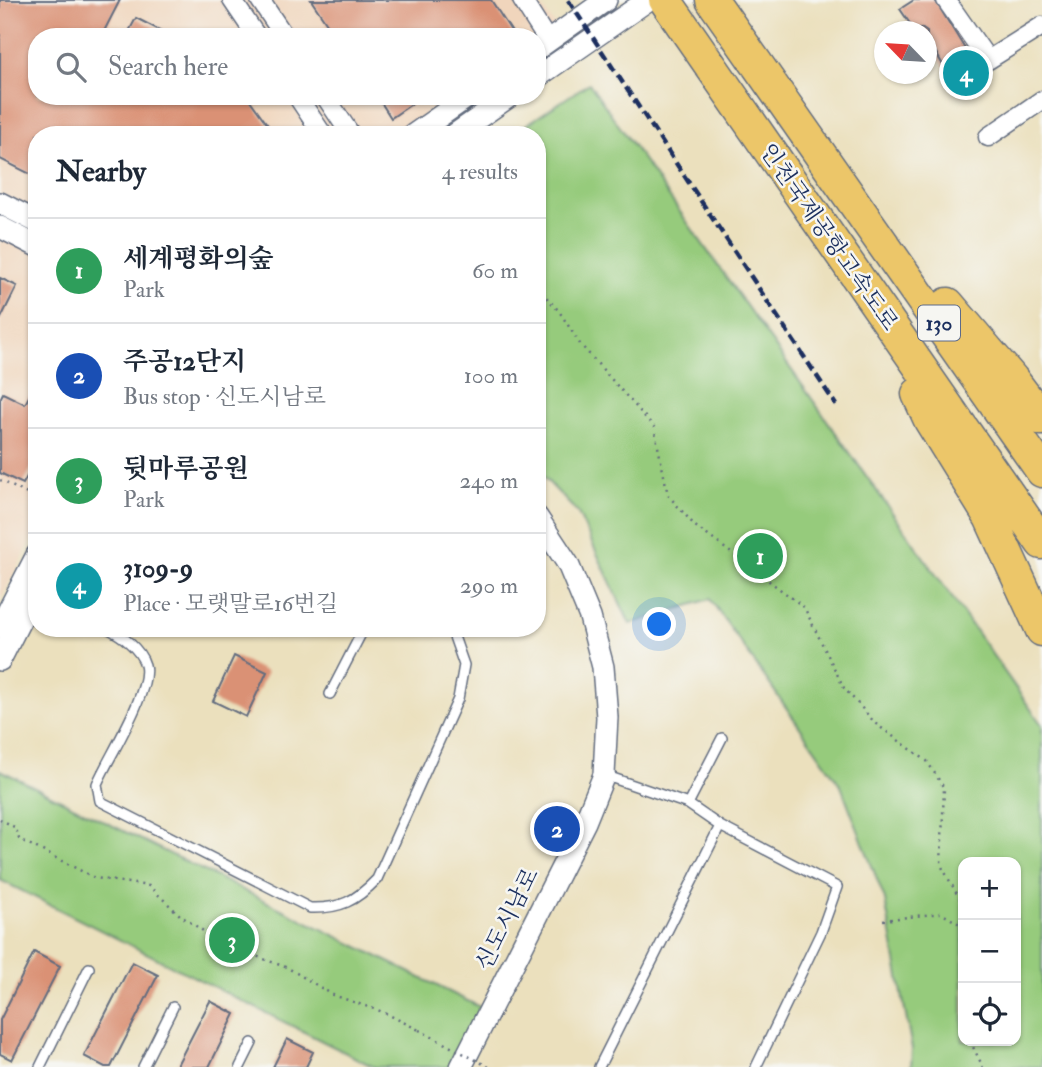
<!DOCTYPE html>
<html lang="en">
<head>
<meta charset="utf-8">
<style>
	body { margin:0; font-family:"IM FELL Double Pica","Noto Serif KR",serif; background:#f6f6f7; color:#1f2937 }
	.controls { position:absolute; right:21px; bottom:21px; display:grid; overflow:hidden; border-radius:14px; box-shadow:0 2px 5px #0004 }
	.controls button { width:63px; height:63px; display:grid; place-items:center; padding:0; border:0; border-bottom:2px solid #e0e1e3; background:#fff; color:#1f2937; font:35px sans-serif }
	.compass { position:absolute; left:874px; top:21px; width:63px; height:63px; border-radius:50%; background:#fff; box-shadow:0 2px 5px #0004; rotate:295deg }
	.you { position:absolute; left:660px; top:625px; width:24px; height:24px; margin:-18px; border:5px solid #fff; border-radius:50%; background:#1a73e8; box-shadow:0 0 0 10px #1a73e833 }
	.badge { display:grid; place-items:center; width:46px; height:46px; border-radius:50%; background:#1f6fb2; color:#fff; font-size:23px; font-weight:700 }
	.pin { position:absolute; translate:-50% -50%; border:4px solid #fff; box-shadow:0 2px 7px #0006 }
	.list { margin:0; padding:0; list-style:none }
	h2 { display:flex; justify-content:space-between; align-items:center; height:91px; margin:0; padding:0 28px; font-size:30px }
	h2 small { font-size:23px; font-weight:400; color:#747a83 }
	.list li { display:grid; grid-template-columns:46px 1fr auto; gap:21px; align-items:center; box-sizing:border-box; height:105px; padding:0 28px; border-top:2px solid #e0e1e3 }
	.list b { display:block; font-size:26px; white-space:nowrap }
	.list p { margin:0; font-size:23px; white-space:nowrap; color:#747a83 }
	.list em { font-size:23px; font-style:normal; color:#747a83 }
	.icon { flex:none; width:38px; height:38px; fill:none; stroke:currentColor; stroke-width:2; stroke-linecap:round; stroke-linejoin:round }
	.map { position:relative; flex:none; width:1042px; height:1067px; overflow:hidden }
	.search { position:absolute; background:#fff; box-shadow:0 2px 5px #0004; left:28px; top:28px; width:518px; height:77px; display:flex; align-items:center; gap:18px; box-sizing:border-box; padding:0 24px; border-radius:28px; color:#747a83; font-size:26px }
	.panel { position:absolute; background:#fff; box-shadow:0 2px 5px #0004; left:28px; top:126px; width:518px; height:511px; border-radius:28px }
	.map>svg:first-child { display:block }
	.built { fill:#f0d5bc }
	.green { fill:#96cb7c; stroke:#587d6d; stroke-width:2; fill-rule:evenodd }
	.building { fill:#da9174 }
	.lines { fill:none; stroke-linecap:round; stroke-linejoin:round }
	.service-casing { stroke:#646d7f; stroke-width:12 }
	.minor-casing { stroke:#646d7f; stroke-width:21 }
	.tertiary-casing { stroke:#646d7f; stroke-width:24 }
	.motorway-casing { stroke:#646d7f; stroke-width:35 }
	.path { stroke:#646d7f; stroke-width:2.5; stroke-dasharray:2 5; stroke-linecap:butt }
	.service { stroke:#fff; stroke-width:9 }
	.minor { stroke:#fff; stroke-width:18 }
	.tertiary { stroke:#fff; stroke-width:21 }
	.motorway { stroke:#ecc669; stroke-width:32 }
	.rail { stroke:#1b2f5e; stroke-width:4.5; stroke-dasharray:10 5; stroke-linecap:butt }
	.path-bridge { stroke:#646d7f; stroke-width:2.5; stroke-dasharray:2 5; stroke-linecap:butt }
	.labels { text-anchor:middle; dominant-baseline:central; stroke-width:5; stroke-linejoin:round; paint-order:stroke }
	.shield { fill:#f6f6f2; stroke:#5d6b8a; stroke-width:2 }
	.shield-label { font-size:21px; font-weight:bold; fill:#1b2f5e }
	.street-label { font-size:23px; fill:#1b2f5e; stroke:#f6f6f2 }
</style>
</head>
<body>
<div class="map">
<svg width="1042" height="1067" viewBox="0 0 1042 1067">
	<rect width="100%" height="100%" fill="#f6f6f2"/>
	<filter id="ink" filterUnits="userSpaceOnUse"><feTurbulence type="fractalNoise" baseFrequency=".0143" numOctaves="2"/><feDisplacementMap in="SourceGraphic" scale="14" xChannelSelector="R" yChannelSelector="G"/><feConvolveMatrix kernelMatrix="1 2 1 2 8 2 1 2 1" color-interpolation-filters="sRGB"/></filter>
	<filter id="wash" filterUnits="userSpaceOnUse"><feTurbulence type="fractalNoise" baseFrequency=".00686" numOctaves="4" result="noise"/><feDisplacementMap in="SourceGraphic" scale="28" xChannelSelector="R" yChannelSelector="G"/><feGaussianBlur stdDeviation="1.57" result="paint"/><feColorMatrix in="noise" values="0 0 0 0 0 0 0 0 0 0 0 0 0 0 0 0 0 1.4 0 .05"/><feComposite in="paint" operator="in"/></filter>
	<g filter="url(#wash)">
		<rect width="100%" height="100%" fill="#ebe0bd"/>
		<path class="built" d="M0,0H537L565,38L37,37V96H481L425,135H37V530L0,600Z"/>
		<path class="green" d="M589,83L1042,725V1067H911L912,1049L885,900L841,786L710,599L630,624L578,513L537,470V135H511ZM963,862H1016V1041H963Z
			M0,770L490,1012L461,1067H374L0,880Z"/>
		<g id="blocks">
			<path class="building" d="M0,0H120L101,37H37V96H247L275,135H37V165L32,175L0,159Z
				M311,0H491L515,37H336Z
				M914,0H935L968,54L989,76L960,95L927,37V32L921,28L915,31L900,9Z
				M136,18L173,37H126Z
				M377,96H423L391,118Z
				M0,278L17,286L0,320Z
				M37,382V458L23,484L0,473V399L3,393L25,404Z
				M234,656L267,672L246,717L213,701Z
				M34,952L60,966L12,1060L0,1054V1020Z
				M132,962L158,975L111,1067H105L84,1056Z
				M210,1001L235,1014L209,1067H176Z
				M287,1039L313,1052L306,1067H273Z"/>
		</g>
	</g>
	<g filter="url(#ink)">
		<use href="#blocks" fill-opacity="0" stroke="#646d7f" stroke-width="2"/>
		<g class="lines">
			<g class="service-casing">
				<path id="service" d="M107,628C121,635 140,648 145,665C152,690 108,758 97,784L100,801L310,908C340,909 356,901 377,879L458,699L464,665L451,628
					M330,694L364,628
					M688,804L722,738
					M720,826L837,887L821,932L756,1067
					M40,1067L89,968
					M143,1067L173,1007
					M240,1067L252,1043
					M599,1067L720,826L688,804L604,775"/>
			</g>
			<g class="minor-casing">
				<path id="minor" d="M232,0L257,37
					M260,0L285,37
					M522,0L548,41
					M946,0L988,60L1042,26
					M297,96L323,135
					M325,96L351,135
					M988,137L1042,100"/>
			</g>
			<g class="tertiary-casing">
				<path id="tertiary" d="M537,49L606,0
					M537,77L648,0
					M413,135L469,96
					M454,135L510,96
					M0,203L37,222
					M0,227L37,246
					M0,627L37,555
					M0,660L37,587
					M461,1067L585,822L604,775L607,717L603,667L590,617L568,564L537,517"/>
			</g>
			<g class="motorway-casing">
				<path id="motorway" d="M665,0L1042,543
					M712,0L1042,471
					M948,304L1012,379L1042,419
					M918,394L930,420L990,517L1042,630"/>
			</g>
			<path class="path" d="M537,287L559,311L580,344L654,427L668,495L695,526L804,607L844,688L876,724L927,761L944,788L941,865L963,905
				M0,480L37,499
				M0,819L16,828L19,839L95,878L149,886L181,916L221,943L288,968L333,995L383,1012L419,1030
				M883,920L941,913L963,926
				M970,1041L983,1067"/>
			<use href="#service" class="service"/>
			<use href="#minor" class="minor"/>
			<use href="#tertiary" class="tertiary"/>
			<use href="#motorway" class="motorway"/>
			<path class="rail" d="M568,0L836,405"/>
			<path class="path-bridge" d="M419,1030L489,1067"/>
		</g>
	</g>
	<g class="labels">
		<rect class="shield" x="918" y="305.5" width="42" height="35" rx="5"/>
		<g class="shield-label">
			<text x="939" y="323">130</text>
		</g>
		<g class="street-label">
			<text transform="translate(829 237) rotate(55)">인천국제공항고속도로</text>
			<text transform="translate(507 919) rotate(-63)">신도시남로</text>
		</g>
	</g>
</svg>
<div class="controls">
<button>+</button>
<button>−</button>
<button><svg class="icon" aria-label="locate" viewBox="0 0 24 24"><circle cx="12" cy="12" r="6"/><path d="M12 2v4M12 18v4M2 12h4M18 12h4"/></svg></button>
</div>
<svg class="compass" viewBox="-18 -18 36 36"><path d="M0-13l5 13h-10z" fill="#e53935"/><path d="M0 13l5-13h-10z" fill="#747a83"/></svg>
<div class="you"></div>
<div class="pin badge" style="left:760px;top:556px;background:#2e9e5b">1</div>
<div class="pin badge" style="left:557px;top:829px;background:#1a4fb4">2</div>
<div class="pin badge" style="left:232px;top:940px;background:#2e9e5b">3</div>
<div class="pin badge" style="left:966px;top:73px;background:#0f9aa8">4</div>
<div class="search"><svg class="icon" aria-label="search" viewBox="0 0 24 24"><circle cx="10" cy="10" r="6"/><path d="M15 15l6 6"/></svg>Search here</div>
<section class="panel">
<h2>Nearby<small>4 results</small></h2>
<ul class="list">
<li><span class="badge" style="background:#2e9e5b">1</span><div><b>세계평화의숲</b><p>Park</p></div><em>60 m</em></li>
<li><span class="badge" style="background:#1a4fb4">2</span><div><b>주공12단지</b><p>Bus stop · 신도시남로</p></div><em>100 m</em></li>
<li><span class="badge" style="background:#2e9e5b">3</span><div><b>뒷마루공원</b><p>Park</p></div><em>240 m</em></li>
<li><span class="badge" style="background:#0f9aa8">4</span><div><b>3109-9</b><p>Place · 모랫말로16번길</p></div><em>290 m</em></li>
</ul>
</section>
</div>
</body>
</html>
